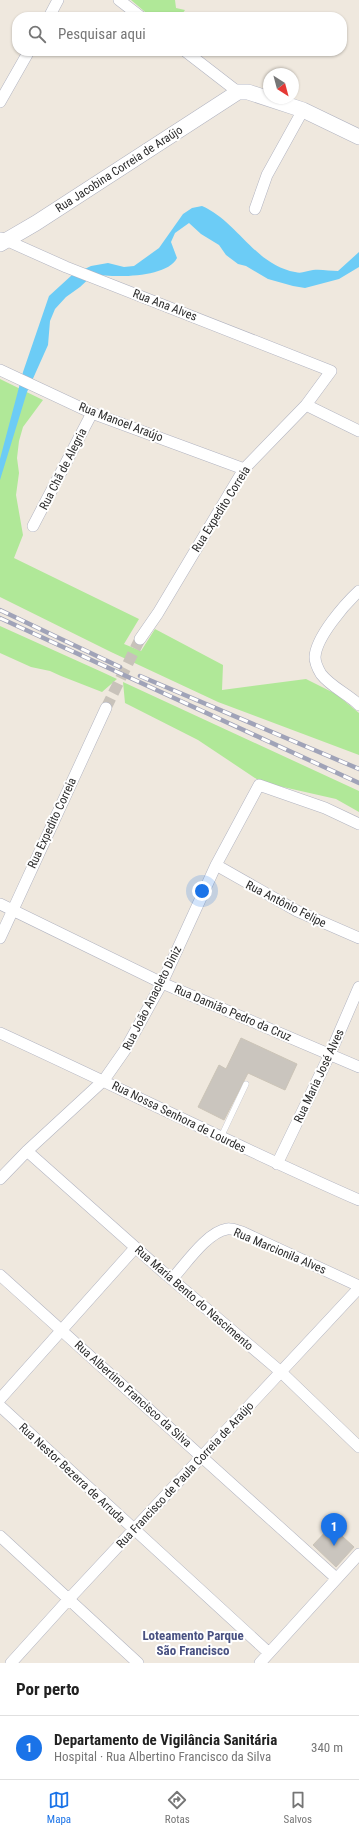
<!DOCTYPE html>
<html lang="pt">
<head>
<meta charset="utf-8">
<style>
	body { margin:0; font-family:"Roboto Condensed",sans-serif; background:#f2f2f2; color:#222 }
	.compass { position:absolute; left:263px; top:68px; width:36px; height:36px; border-radius:50%; background:#fff; box-shadow:0 1px 3px #0004; rotate:144deg }
	.you { position:absolute; left:202px; top:891px; width:14px; height:14px; margin:-10px; border:3px solid #fff; border-radius:50%; background:#1a73e8; box-shadow:0 0 0 6px #1a73e833 }
	.badge { display:grid; place-items:center; width:26px; height:26px; border-radius:50%; background:#1a73e8; color:#fff; font-size:13px; font-weight:700 }
	.pin { position:absolute; translate:-50% -33px; filter:drop-shadow(0 1px 2px #0008) }
	.pin::after { content:''; position:absolute; top:21px; width:14px; height:12px; background:inherit; clip-path:polygon(0 0,100% 0,50% 100%) }
	.list { margin:0; padding:0; list-style:none }
	h2 { display:flex; justify-content:space-between; align-items:center; height:52px; margin:0; padding:0 16px; font-size:17px }
	h2 small { font-size:13px; font-weight:400; color:#767676 }
	.list li { display:grid; grid-template-columns:26px 1fr auto; gap:12px; align-items:center; box-sizing:border-box; height:64px; padding:0 16px; border-top:1px solid #e0e0e0 }
	.list b { display:block; font-size:15px; white-space:nowrap }
	.list p { margin:0; font-size:13px; white-space:nowrap; color:#767676 }
	.list em { font-size:13px; font-style:normal; color:#767676 }
	.icon { flex:none; width:22px; height:22px; fill:none; stroke:currentColor; stroke-width:2; stroke-linecap:round; stroke-linejoin:round }
	.map { position:relative; flex:none; width:359px; height:1663px; overflow:hidden }
	.search { position:absolute; background:#fff; box-shadow:0 1px 3px #0004; left:12px; right:12px; top:12px; height:44px; display:flex; align-items:center; gap:10px; box-sizing:border-box; padding:0 14px; border-radius:16px; color:#767676; font-size:15px }
	.sheet { height:116px; background:#fff }
	nav { display:flex; justify-content:space-around; align-items:center; box-sizing:border-box; height:56px; border-top:1px solid #e0e0e0; background:#fff; font-size:11px; color:#767676 }
	nav a { display:grid; justify-items:center; gap:2px }
	nav .on { color:#1a73e8 }
	.map>svg:first-child { display:block }
	.green { fill:#b0e898 }
	.water { fill:#6cccf6 }
	.building { fill:#cac5be; stroke:#cbc4b7 }
	.lines { fill:none; stroke-linecap:round; stroke-linejoin:round }
	.street-tunnel { stroke:#c8c2ba; stroke-width:11; stroke-dasharray:11 5.5; stroke-linecap:butt }
	.lane-casing { stroke:#b2b4c1; stroke-width:6 }
	.street-casing { stroke:#b2b4c1; stroke-width:12 }
	.secondary-casing { stroke:#b2b4c1; stroke-width:16 }
	.lane { stroke:#fff; stroke-width:5.5 }
	.street { stroke:#fff; stroke-width:11 }
	.secondary { stroke:#fff; stroke-width:15 }
	.rail-casing { stroke:#a0a3b8; stroke-width:4.5 }
	.rail { stroke:#fff; stroke-width:3; stroke-dasharray:9; stroke-linecap:butt }
	.labels { text-anchor:middle; dominant-baseline:central; stroke-width:4; stroke-linejoin:round; paint-order:stroke }
	.street-label { font-size:12px; fill:#2c2c2c; stroke:#fff }
	.neighbourhood-label { font-size:13px; font-weight:bold; fill:#495181; stroke:#fff }
</style>
</head>
<body>
<div class="map">
<svg width="359" height="1663" viewBox="0 0 359 1663">
	<rect width="100%" height="100%" fill="#efe8de"/>
	<path class="green" d="M131,0H175L176,8L185,10L180,17H151Z
		M0,379L43,400L23,427L19,441L17,458L19,473L16,495L23,535L14,558L139,619L124,644L141,651L155,629L223,665L222,690L306,679L336,694L359,713V755L218,702L111,652L0,597Z
		M0,626L102,672L117,679L102,692L61,676L50,671L31,667L0,653Z
		M123,682L359,791V812L336,799L261,782L198,740L125,703Z"/>
	<path class="water" d="M202,206C237,221 255,265 295,272C302,274 306,271 313,270C321,269 330,271 338,271L359,252V267L339,279L305,288L293,286L268,279L246,266L238,264L226,255L219,245L201,234L189,223L175,233L171,242L177,258C167,278 114,278 94,274L80,287L66,297L55,309L50,321L48,345L27,392L0,480V459L23,372L49,296L72,275L91,266L108,263L124,267L134,266L159,248L183,214L192,208Z"/>
	<path class="building" d="M241,1038L297,1064L285,1090L248,1073L224,1120L198,1107L219,1065L226,1069Z
		M331,1526L354,1547L336,1567L313,1545Z"/>
	<g class="lines">
		<path class="street-tunnel" d="M106,708L140,639"/>
		<g class="lane-casing">
			<path id="lane" d="M221,1137L246,1084"/>
		</g>
		<g class="street-casing">
			<path id="street" d="M119,0L141,17
				M49,17L58,0
				M185,51L238,92
				M0,102L29,51
				M255,209L267,175L303,110
				M1,238L66,267L331,371L306,405L244,469L158,613L140,639
				M0,370L92,413L244,469
				M306,405L359,431
				M33,526L92,413
				M359,591C345,604 316,637 315,657C315,662 318,669 321,674C331,687 348,694 359,705
				M216,865L297,911L359,938
				M0,904L162,983L359,1067
				M0,938L106,708
				M0,1033C120,1088 238,1147 359,1200
				M27,1151L162,1271L281,1372L359,1447
				M277,1164L330,1054L359,987
				M0,1179L27,1151L104,1080L125,1050L162,983L216,865L259,785L325,808L359,824
				M0,1275L336,1578
				M172,1279C185,1265 207,1232 227,1229C231,1228 238,1231 242,1232L359,1286
				M0,1399L135,1248
				M0,1406L269,1653
				M0,1536L138,1663
				M11,1663L68,1600L359,1288
				M260,1663L359,1554"/>
		</g>
		<g class="secondary-casing">
			<path id="secondary" d="M0,244L36,223L238,92H248L303,110L359,137"/>
		</g>
		<use href="#lane" class="lane"/>
		<use href="#street" class="street"/>
		<use href="#secondary" class="secondary"/>
		<g class="rail-casing">
			<path id="rail" d="M0,610L120,667
				M0,618L359,783
				M140,676L359,769"/>
		</g>
		<use href="#rail" class="rail"/>
	</g>
	<g class="labels">
		<g class="street-label">
			<text transform="translate(119 169) rotate(-33)">Rua Jacobina Correia de Araújo</text>
			<text transform="translate(165 305) rotate(21)">Rua Ana Alves</text>
			<text transform="translate(121 422) rotate(21)">Rua Manoel Araújo</text>
			<text transform="translate(63 469) rotate(-63)">Rua Chã de Alegria</text>
			<text transform="translate(221 509) rotate(-58)">Rua Expedito Correia</text>
			<text transform="translate(52 823) rotate(-65)">Rua Expedito Correia</text>
			<text transform="translate(286 904) rotate(27)">Rua Antônio Felipe</text>
			<text transform="translate(152 998) rotate(-63)">Rua João Anacleto Diniz</text>
			<text transform="translate(233 1013) rotate(23)">Rua Damião Pedro da Cruz</text>
			<text transform="translate(319 1076) rotate(-65)">Rua Maria José Alves</text>
			<text transform="translate(179 1117) rotate(26)">Rua Nossa Senhora de Lourdes</text>
			<text transform="translate(280 1251) rotate(23)">Rua Marcionila Alves</text>
			<text transform="translate(194 1298) rotate(41)">Rua Maria Bento do Nascimento</text>
			<text transform="translate(133 1394) rotate(42)">Rua Albertino Francisco da Silva</text>
			<text transform="translate(72 1473) rotate(43)">Rua Nestor Bezerra de Arruda</text>
			<text transform="translate(185 1475) rotate(-47)">Rua Francisco de Paula Correia de Araújo</text>
		</g>
		<g class="neighbourhood-label">
			<text x="193" y="1635">Loteamento Parque<tspan x="193" dy="15">São Francisco</tspan></text>
		</g>
	</g>
</svg>
<svg class="compass" viewBox="-18 -18 36 36"><path d="M0-13l5 13h-10z" fill="#e53935"/><path d="M0 13l5-13h-10z" fill="#767676"/></svg>
<div class="you"></div>
<div class="pin badge" style="left:334px;top:1546px">1</div>
<div class="search"><svg class="icon" aria-label="search" viewBox="0 0 24 24"><circle cx="10" cy="10" r="6"/><path d="M15 15l6 6"/></svg>Pesquisar aqui</div>
</div>
<section class="sheet">
<h2>Por perto<small></small></h2>
<ul class="list">
<li><span class="badge">1</span><div><b>Departamento de Vigilância Sanitária</b><p>Hospital · Rua Albertino Francisco da Silva</p></div><em>340 m</em></li>
</ul>
</section>
<nav>
<a class="on"><svg class="icon" aria-label="map" viewBox="0 0 24 24"><path d="M3 6l6-2 6 2 6-2v14l-6 2-6-2-6 2zM9 4v14M15 6v14"/></svg>Mapa</a>
<a><svg class="icon" aria-label="directions" viewBox="0 0 24 24"><path d="M12 3l9 9-9 9-9-9zM9 14v-3h6M13 9l2 2-2 2"/></svg>Rotas</a>
<a><svg class="icon" aria-label="saved" viewBox="0 0 24 24"><path d="M7 4h10v16l-5-4-5 4z"/></svg>Salvos</a>
</nav>
</body>
</html>
